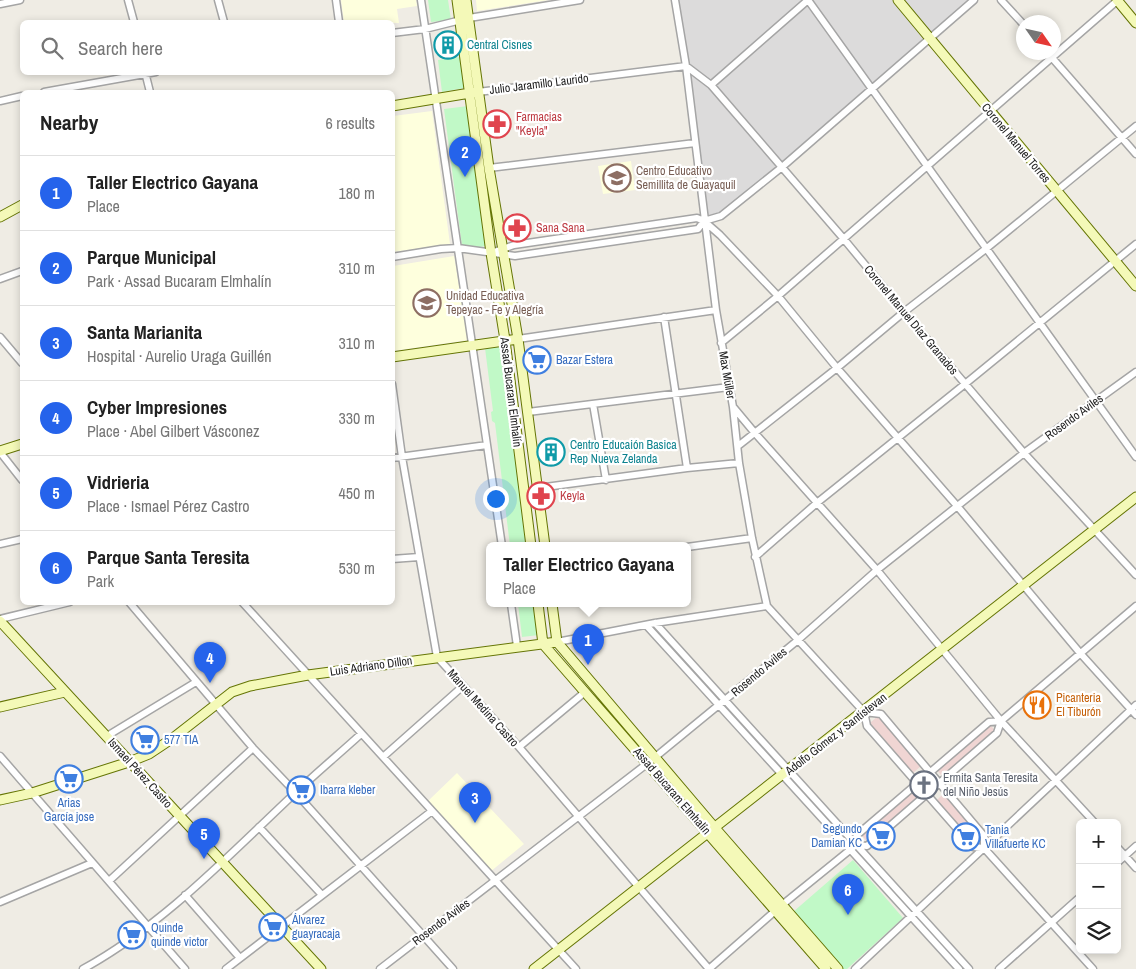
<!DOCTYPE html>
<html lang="en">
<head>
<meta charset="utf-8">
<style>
	body { margin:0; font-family:"Archivo Narrow",sans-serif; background:#f6f6f6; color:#222 }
	.controls { position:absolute; right:15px; bottom:15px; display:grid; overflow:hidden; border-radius:8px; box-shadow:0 2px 8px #0003 }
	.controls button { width:45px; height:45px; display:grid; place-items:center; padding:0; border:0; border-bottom:1px solid #e0e0e0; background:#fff; color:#222; font:25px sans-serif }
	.compass { position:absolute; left:1016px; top:15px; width:45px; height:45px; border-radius:50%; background:#fff; box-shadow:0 2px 8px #0003; rotate:124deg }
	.you { position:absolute; left:495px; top:498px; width:18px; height:18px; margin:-12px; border:4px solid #fff; border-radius:50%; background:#1a73e8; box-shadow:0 0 0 8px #1a73e833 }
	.badge { display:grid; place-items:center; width:32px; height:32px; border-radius:50%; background:#2563eb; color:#fff; font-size:16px; font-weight:700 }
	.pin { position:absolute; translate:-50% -41px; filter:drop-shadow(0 1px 2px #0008) }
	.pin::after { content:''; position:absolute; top:26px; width:18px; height:15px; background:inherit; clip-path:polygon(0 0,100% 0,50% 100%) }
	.popup { position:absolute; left:486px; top:542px; width:205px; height:65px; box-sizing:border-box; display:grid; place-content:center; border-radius:8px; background:#fff; filter:drop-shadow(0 1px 4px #0005); font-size:16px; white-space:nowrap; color:#767676 }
	.popup b { font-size:19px; color:#222 }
	.popup::after { content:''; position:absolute; left:50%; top:100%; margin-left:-10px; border:10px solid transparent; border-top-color:#fff }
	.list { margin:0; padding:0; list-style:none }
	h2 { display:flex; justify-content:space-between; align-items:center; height:65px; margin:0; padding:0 20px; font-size:21px }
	h2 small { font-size:16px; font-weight:400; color:#767676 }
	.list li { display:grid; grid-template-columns:32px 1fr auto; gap:15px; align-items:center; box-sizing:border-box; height:75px; padding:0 20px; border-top:1px solid #e0e0e0 }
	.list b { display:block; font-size:19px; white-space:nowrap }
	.list p { margin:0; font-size:16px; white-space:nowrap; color:#767676 }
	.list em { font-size:16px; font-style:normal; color:#767676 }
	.icon { flex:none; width:28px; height:28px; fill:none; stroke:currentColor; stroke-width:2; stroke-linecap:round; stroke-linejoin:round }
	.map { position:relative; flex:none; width:1136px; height:969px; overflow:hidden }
	.search { position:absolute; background:#fff; box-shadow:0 2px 8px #0003; left:20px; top:20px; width:375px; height:55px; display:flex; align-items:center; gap:12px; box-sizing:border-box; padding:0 18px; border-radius:8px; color:#767676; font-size:19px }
	.panel { position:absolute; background:#fff; box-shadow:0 2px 8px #0003; left:20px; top:90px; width:375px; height:515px; border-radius:8px }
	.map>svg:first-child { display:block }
	.residential { fill:#dcdbdb }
	.commercial { fill:#f0d5d3 }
	.education { fill:#feffdd }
	.park { fill:#c1f9c7 }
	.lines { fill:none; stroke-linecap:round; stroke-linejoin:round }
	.street-casing { stroke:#a5a5a5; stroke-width:9 }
	.secondary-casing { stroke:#657505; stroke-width:11 }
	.street { stroke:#fff; stroke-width:6 }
	.secondary { stroke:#f4f9b8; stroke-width:9 }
	.labels { text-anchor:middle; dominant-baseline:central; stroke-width:4.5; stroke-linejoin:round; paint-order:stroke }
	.culture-label { font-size:12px; fill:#0d838f; stroke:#fff; text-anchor:start }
	.street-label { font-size:12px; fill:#1e1e1e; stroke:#fff }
	.health-label { font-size:12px; fill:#be3a42; stroke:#fff; text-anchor:start }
	.education-label { font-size:12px; fill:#785e54; stroke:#fff; text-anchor:start }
	.shop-label { font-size:12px; fill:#366cbe; stroke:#fff; text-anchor:start }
	.food-label { font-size:12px; fill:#c56008; stroke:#fff; text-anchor:start }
	.worship-label { font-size:12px; fill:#5b616d; stroke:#fff; text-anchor:start }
</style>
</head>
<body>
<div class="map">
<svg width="1136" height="969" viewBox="0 0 1136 969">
	<rect width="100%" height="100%" fill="#efece4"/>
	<path class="residential" d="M674,0H972L873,87L720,215L707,218Z"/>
	<path class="commercial" d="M878,716L921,766L913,773L870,723Z
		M989,723L995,731L942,776L936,769Z
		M915,788L921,796L867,842L861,834Z
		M944,793L982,837L973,844L936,801Z"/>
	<path class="education" d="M341,0H416L417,6L397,9L399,23L344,22Z
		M476,0H548L477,11Z
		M432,111L450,244L393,252V116Z
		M631,161L635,190L603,194L598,166Z
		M454,256L468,340L393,351V266Z
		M457,773L524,844L490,872L428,801Z"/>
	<path class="park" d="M428,0H448L451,20L431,22Z
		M460,57L464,88L442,92L438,60Z
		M468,106L486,246L474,248L462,246L444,109Z
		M502,345L528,546H510L495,423L492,421L491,412L493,411L485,348Z
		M518,604H535L539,635L522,637Z
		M853,860L903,918L847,969H843L793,912Z"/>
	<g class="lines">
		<g class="street-casing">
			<path id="street" d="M128,0L134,22
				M218,0L224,22
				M336,0L339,22
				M421,0L502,546
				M675,0L686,66L716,310L733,407L739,463L752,538L767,606L864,712L867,726L973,847L984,848
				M808,0L1136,457
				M1001,0L1024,25
				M0,4L20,0
				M392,33L425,29L469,18L580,0
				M1047,52L1136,154
				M145,72L150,92
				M711,85L808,0
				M44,92L156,72
				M478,92L686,66L711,85L843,238L904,312L1024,453L1136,575
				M0,101L22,96
				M489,168L695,143
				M704,221L721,216L782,167L974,0
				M491,253L514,245L697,218L704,221L720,235L778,296L837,368L958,507L1080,653L1136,715
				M392,257L441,249L458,248L515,256L698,229L704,221
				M0,279L22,271
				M664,317L687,468
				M0,337L22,363
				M518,339L716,310
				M721,343L778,296L1118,0
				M392,384L402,457L437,657L519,747L709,969
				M593,404L606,480
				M734,408L754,432L877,570L1001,721L1095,823
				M528,412L729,387
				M738,446L837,368L904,312L987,248L1136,126
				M0,452L22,480
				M392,458L487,445
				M538,488L687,468L739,463
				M0,544L22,539
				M687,547L752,538
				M755,557L818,502L965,384L1136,244
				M392,559L419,557
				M129,602L253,748L295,792L453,969
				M242,602L576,969
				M511,604L517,646
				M0,619L70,602
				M655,623L969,969
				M646,625L959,969
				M557,642L655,623L767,606
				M864,712L881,714L984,836V848L1093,969
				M107,736L196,682
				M519,747L585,692
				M0,756L185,969
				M383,757L463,686
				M259,827L322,895
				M856,845L857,835L989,722L1001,721
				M1117,847L1136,868
				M1117,863L1136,846
				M109,881L253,748
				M185,895L240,958
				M0,902L92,863
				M83,969C163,925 227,857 293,795C315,774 339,754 361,734
				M226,969L432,811
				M380,969L648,763L798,640L877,570L1024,453L1136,372
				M709,969L782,905L856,845L867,846L997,733L1001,721L1136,606
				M855,969L1136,705
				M999,969L1080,897"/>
		</g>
		<g class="secondary-casing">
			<path id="secondary" d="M457,0L491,253L505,340L531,546
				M466,0L489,168L518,339L545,546
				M898,0L1136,286
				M1117,0L1136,23
				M392,106L476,92
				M0,217L22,205
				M392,357L518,339
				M0,451L22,444
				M538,604L543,644L826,969
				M552,604L557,642L715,828L838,969
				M0,621L321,969
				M0,707L65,692
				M0,800L32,793L129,762L149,754L173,738L232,692L250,686L308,675L557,642
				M534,969L1136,497"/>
		</g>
		<use href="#street" class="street"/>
		<use href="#secondary" class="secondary"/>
	</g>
	<defs>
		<g id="building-ring" transform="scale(1.4375)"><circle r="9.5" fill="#fff" stroke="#0f9aa8" stroke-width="1.5"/><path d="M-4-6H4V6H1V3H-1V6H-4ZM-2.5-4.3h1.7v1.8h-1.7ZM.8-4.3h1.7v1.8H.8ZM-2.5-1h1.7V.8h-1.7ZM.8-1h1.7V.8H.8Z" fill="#0f9aa8"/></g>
		<g id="pharmacy-ring" transform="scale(1.4375)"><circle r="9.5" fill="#fff" stroke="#e0444e" stroke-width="1.5"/><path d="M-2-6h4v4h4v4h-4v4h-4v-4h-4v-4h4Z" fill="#e0444e"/></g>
		<g id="school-ring" transform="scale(1.4375)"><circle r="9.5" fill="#fff" stroke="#8d6e63" stroke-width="1.5"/><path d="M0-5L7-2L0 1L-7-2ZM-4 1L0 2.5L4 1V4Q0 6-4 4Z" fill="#8d6e63"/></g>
		<g id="supermarket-ring" transform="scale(1.4375)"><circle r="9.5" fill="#fff" stroke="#3f7fe0" stroke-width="1.5"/><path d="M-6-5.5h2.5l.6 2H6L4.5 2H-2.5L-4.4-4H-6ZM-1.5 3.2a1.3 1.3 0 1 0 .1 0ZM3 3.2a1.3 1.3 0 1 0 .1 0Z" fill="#3f7fe0"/></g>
		<g id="restaurant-ring" transform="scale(1.4375)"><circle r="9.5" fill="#fff" stroke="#e8710a" stroke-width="1.5"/><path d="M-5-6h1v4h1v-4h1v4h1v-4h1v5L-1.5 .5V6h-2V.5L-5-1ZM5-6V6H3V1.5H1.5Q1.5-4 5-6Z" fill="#e8710a"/></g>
		<g id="church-ring" transform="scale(1.4375)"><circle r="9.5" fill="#fff" stroke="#6b7280" stroke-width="1.5"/><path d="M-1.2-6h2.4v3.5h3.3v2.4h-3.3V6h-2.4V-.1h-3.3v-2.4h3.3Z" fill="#6b7280"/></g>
	</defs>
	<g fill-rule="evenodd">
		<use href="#building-ring" x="448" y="45"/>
		<use href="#pharmacy-ring" x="497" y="124"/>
		<use href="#school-ring" x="617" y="178"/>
		<use href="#pharmacy-ring" x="517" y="228"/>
		<use href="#school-ring" x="427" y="303"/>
		<use href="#supermarket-ring" x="537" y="360"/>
		<use href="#building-ring" x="551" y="452"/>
		<use href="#pharmacy-ring" x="541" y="496"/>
		<use href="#restaurant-ring" x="1037" y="705"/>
		<use href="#supermarket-ring" x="145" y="740"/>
		<use href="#supermarket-ring" x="69" y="779"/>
		<use href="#church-ring" x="924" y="785"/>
		<use href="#supermarket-ring" x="301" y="790"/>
		<use href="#supermarket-ring" x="881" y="836"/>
		<use href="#supermarket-ring" x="966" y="837"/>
		<use href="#supermarket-ring" x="273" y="927"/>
		<use href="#supermarket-ring" x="132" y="935"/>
	</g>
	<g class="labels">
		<g class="culture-label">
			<text x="467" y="45">Central Cisnes</text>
			<text x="570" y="445">Centro Educaión Basica<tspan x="570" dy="14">Rep Nueva Zelanda</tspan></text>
		</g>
		<g class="street-label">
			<text transform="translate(539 84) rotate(-7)">Julio Jaramillo Laurido</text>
			<text transform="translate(1016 143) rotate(50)">Coronel Manuel Torres</text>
			<text transform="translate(911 320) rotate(50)">Coronel Manuel Díaz Granados</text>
			<text transform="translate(727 375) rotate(80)">Max Müller</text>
			<text transform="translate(511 392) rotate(83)">Assad Bucaram Elmhalín</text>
			<text transform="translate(1074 417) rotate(-36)">Rosendo Aviles</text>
			<text transform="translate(371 666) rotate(-8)">Luis Adriano Dillon</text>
			<text transform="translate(759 672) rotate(-40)">Rosendo Aviles</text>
			<text transform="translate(483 708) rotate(48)">Manuel Medina Castro</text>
			<text transform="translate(836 734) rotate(-38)">Adolfo Gómez y Santistevan</text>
			<text transform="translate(140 773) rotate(48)">Ismael Pérez Castro</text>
			<text transform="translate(672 791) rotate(49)">Assad Bucaram Elmhalín</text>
			<text transform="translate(441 922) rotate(-37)">Rosendo Aviles</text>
		</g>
		<g class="health-label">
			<text x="516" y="117">Farmacias<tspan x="516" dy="14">"Keyla"</tspan></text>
			<text x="536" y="228">Sana Sana</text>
			<text x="560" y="496">Keyla</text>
		</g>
		<g class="education-label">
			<text x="636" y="171">Centro Educativo<tspan x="636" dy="14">Semillita de Guayaquil</tspan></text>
			<text x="446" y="296">Unidad Educativa<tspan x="446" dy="14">Tepeyac - Fe y Alegría</tspan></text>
		</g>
		<g class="shop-label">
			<text x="556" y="360">Bazar Estera</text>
			<text x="164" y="740">577 TIA</text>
			<text x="320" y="790">Ibarra kleber</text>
			<text x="69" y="803" text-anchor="middle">Arias<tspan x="69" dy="14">García jose</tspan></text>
			<text x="862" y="829" text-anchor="end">Segundo<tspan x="862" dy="14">Damian KC</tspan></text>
			<text x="985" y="830">Tania<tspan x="985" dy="14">Villafuerte KC</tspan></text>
			<text x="292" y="920">Álvarez<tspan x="292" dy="14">guayracaja</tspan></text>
			<text x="151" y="928">Quinde<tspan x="151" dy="14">quinde victor</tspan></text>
		</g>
		<g class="food-label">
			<text x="1056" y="698">Picanteria<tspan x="1056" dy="14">El Tiburón</tspan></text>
		</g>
		<g class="worship-label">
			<text x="943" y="778">Ermita Santa Teresita<tspan x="943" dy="14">del Niño Jesús</tspan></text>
		</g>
	</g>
</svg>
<div class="controls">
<button>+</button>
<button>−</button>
<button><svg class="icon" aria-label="layers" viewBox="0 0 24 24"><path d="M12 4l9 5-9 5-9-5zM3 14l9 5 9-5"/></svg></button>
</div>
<svg class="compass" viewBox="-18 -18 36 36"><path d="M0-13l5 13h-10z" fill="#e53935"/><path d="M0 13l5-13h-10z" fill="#767676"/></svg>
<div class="you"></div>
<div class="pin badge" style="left:588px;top:665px">1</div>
<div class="popup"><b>Taller Electrico Gayana</b>Place</div>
<div class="pin badge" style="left:465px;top:177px">2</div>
<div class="pin badge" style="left:475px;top:823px">3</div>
<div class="pin badge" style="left:210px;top:683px">4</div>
<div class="pin badge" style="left:204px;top:859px">5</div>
<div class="pin badge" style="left:848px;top:915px">6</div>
<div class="search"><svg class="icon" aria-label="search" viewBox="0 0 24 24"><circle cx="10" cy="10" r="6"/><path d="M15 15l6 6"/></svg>Search here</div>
<section class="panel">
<h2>Nearby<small>6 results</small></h2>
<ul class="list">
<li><span class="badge">1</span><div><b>Taller Electrico Gayana</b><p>Place</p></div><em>180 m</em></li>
<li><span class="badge">2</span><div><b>Parque Municipal</b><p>Park · Assad Bucaram Elmhalín</p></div><em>310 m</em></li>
<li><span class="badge">3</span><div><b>Santa Marianita</b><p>Hospital · Aurelio Uraga Guillén</p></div><em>310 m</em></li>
<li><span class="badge">4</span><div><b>Cyber Impresiones</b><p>Place · Abel Gilbert Vásconez</p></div><em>330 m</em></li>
<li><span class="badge">5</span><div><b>Vidrieria</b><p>Place · Ismael Pérez Castro</p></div><em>450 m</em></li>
<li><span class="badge">6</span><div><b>Parque Santa Teresita</b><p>Park</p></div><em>530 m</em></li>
</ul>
</section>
</div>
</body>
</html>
